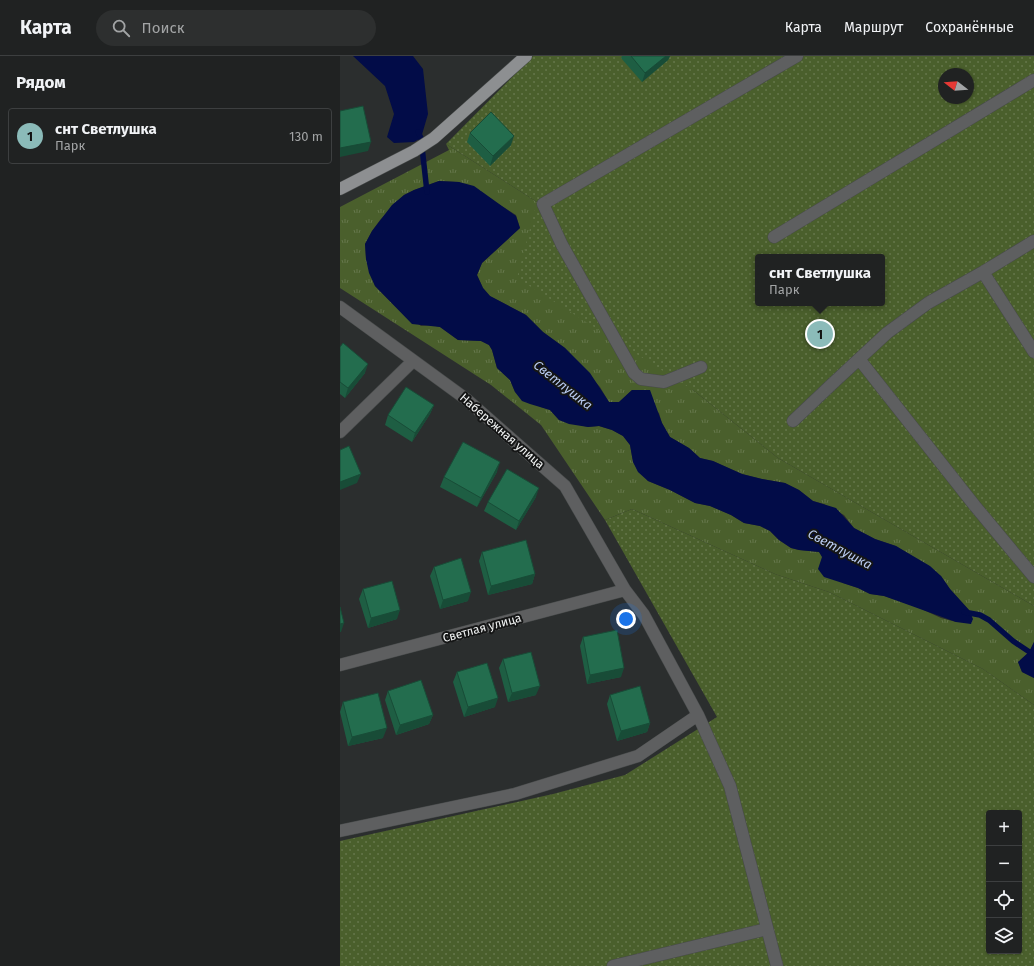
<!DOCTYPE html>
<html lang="ru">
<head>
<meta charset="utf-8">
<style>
	body { margin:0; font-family:"Fira Sans",sans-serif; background:#2d2f2f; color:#f1f3f6 }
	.controls { position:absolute; right:12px; bottom:12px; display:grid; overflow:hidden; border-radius:4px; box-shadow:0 1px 3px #0004 }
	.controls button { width:36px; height:36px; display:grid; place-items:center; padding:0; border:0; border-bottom:1px solid #3d3f40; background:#202222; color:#f1f3f6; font:20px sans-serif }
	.compass { position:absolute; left:598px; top:12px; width:36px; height:36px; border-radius:50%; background:#202222; box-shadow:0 1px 3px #0004; rotate:287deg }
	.you { position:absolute; left:286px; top:563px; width:14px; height:14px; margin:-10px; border:3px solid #fff; border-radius:50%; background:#1a73e8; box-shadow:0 0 0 6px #1a73e833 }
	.badge { display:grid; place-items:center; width:26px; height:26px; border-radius:50%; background:#8bbbb9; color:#111; font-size:13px; font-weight:700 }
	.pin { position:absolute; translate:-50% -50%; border:2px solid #fff; box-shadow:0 1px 4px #0006 }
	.popup { position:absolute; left:415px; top:198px; width:130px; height:52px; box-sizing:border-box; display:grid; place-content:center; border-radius:4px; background:#202222; filter:drop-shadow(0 1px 3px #0005); font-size:13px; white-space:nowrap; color:#a2a4a5 }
	.popup b { font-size:15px; color:#f1f3f6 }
	.popup::after { content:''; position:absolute; left:50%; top:100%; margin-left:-8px; border:8px solid transparent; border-top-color:#202222 }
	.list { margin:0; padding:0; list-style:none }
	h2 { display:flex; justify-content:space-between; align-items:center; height:52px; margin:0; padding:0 16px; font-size:17px }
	h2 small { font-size:13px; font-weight:400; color:#a2a4a5 }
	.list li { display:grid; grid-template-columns:26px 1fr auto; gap:12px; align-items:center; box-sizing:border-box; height:56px; margin:0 8px 8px; padding:0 8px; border:1px solid #3d3f40; border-radius:4px }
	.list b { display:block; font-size:15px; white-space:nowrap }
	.list p { margin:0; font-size:13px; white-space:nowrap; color:#a2a4a5 }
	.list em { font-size:13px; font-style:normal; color:#a2a4a5 }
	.icon { flex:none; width:22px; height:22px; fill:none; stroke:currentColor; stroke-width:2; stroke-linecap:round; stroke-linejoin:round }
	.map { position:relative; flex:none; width:694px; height:910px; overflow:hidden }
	header { display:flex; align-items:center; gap:24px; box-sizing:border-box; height:56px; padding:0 20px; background:#202222; border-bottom:1px solid #3d3f40 }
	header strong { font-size:19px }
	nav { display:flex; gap:22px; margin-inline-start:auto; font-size:14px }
	.search { width:280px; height:36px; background:#2d2f2f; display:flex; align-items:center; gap:10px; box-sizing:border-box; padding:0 14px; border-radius:22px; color:#a2a4a5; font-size:15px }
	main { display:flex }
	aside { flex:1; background:#202222 }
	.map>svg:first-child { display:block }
	.grass { fill:url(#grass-tufts); fill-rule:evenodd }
	.garden { fill:url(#garden-dots); fill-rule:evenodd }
	.water { fill:#020c48 }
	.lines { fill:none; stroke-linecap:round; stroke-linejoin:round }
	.stream { stroke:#020c48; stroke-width:5.5 }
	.minor-casing { stroke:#474a4a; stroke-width:13 }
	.major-casing { stroke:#474a4a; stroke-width:13 }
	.minor { stroke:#5e5f60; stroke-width:12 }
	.major { stroke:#8d8f91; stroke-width:12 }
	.wall { fill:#1e5e43 }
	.shaded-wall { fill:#184c37 }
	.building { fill:#236d4e; stroke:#184c37 }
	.labels { text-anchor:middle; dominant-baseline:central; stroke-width:4; stroke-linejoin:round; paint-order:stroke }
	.street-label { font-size:12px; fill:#f3f5f5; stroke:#151616 }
	.water-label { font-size:13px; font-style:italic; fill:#bbcdf3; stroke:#151616 }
</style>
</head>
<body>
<header>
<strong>Карта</strong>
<div class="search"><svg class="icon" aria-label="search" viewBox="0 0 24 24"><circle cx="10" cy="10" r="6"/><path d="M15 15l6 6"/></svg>Поиск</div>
<nav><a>Карта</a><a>Маршрут</a><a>Сохранённые</a></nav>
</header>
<main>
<aside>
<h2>Рядом<small></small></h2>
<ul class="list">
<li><span class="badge">1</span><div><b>снт Светлушка</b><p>Парк</p></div><em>130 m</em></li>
</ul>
</aside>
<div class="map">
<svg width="694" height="910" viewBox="0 0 694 910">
	<defs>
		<pattern id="grass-tufts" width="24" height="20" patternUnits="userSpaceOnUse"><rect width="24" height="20" fill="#4a5f2c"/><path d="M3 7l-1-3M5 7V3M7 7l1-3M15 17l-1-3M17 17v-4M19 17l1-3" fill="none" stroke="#65774b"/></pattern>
		<pattern id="garden-dots" width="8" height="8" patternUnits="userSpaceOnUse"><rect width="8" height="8" fill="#4a5f2c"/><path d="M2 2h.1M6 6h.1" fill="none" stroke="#65774b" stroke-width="1.8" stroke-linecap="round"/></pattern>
	</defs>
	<rect width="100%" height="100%" fill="#2b2e2e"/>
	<path class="grass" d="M106,88L197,146L353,334L438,402L694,550V586L689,596L678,606L682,616L694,622V649L643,613L489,536L435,518L292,453L265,464L201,369L151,329L0,232V151L109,94ZM99,125L119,126L165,152L176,159L180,172L142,207L137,219L143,232L150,240L186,259L203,276L225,292L260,331L269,346H279L292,334L319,357L322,367L330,381L349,392L360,402L373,405L402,418L422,423L445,427L459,434L473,445L484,448L504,459L514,472L535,483L556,490L601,520L610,533L629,554L616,566L601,562L577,551L544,540L530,538L518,532L503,527L479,496L459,494L451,492L439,484L430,475L420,470L404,467L391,459L370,450L355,447L330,434L308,425L293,406L290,389L283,380L272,374L259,370L248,371L219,364L210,354L201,351L175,336L170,324L157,312L152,294L149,289L141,285L118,284L100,271L91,269L81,270L55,250L35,230L26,203L25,188L32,175L40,164L64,139L74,134Z"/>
	<path class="garden" d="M193,0H694V550L438,402L353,334L177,222L197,146L106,88ZM604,18H628V42H604ZM418,201H542V247H418Z
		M292,453L435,518L489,536L643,613L694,649V910H0V785L213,738L285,719L377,661L265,464ZM649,757H679V895H649Z"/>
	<path class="water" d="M13,0H73L83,13L88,58L81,82L74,86L54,87L47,81L54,58L45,30Z
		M99,125L119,126L134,130L176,160L180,172L142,207L137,219L143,232L150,240L186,259L203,276L225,292L250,317L269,346H279L292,334H310L322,367L330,381L349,392L360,402L373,405L402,418L422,423L445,427L459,434L473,445L496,452L514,472L535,483L556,490L590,510L601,520L610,533L629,554L633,563L631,568L616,566L544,540L530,538L518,532L484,521L478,513L482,501L479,496L459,494L451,492L439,484L430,475L420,470L404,467L391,459L370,450L355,447L330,434L308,425L298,416L293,406L290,389L283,380L272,374L259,370L248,371L229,368L219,364L210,354L190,348L182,345L175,336L170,324L157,312L152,294L149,289L141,285L118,284L100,271L72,268L35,230L29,217L26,203L25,188L32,175L52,149L64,139L74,134Z
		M694,586V622L682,616L678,606L689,596Z"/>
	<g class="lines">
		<path class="stream" d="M78,76L81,82L87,136
			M624,556L640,559L649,564L673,585L694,599"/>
		<g class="minor-casing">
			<path id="minor" d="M434,181L694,24
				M643,216L694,296
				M0,251L126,343L225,430L285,534L304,559L358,659L390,730L437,910
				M519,303L635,450L694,521
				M361,311L324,326L301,323L294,317L222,189L203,148L457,0
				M453,365L491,329L547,277L588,247L643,216L694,185
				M0,376L73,305
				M0,609L285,534
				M0,775L175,738L298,700L358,659
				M273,910L427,873"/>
		</g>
		<g class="major-casing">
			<path id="major" d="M0,133L74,95L94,82L186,0"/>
		</g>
		<use href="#minor" class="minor"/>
		<use href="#major" class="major"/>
	</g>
	<path class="wall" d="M282,0H330L328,4L302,26L281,2Z
		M130,77L171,89L150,110L127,86Z
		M0,291L25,317L5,342L0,338Z
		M94,349L90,358L72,386L45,369L48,359Z
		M157,416L137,451L100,431L104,421Z
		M196,441L176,474L144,455L148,446Z
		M142,496L195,518L192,528L148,539L139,505Z
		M94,511L128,545L100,553L90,520Z
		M23,533L57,563L28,572L19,543Z
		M243,581L281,621L247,628L240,590Z
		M163,603L196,639L168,646L159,612Z
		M117,616L155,651L124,661L113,626Z
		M48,635L93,659L89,668L56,679L45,644Z
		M270,639L310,667L307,676L277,685L267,648Z
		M3,646L43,682L8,690L0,656Z"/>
	<path class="shaded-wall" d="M326,0H330L328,4L302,26L305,17Z
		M174,80L171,89L150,110L153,100Z
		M31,86L28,95L0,101V92Z
		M28,308L25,317L5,342L8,332Z
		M94,349L90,358L72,386L75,377Z
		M160,406L157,416L137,451L141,442Z
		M21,418L17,427L0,434V426Z
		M199,432L196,441L176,474L179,465Z
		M195,518L192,528L148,539L151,530Z
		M131,536L128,545L100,553L103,544Z
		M60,554L57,563L28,572L31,562Z
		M4,567L1,576H0V568Z
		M284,612L281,621L247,628L250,619Z
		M200,630L196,639L168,646L172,637Z
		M158,642L155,651L124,661L128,651Z
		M93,659L89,668L56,679L60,669Z
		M310,667L307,676L277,685L281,675Z
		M47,672L43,682L8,690L12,681Z"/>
	<path class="building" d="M291,0H326L305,17Z
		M23,50L31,86L0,92V55Z
		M151,56L174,80L153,100L130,77Z
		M3,287L28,308L8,332L0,326V291Z
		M66,331L94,349L75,377L48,359Z
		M123,386L160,406L141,442L104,421Z
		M9,390L21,418L0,426V394Z
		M167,413L199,432L179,465L148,446Z
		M186,484L195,518L151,530L142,496Z
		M121,502L131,536L103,544L94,511Z
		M52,525L60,554L31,562L23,533Z
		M0,551L4,567L0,568Z
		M277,574L284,612L250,619L243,581Z
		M191,596L200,630L172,637L163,603Z
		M147,607L158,642L128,651L117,616Z
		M81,624L93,659L60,669L48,635Z
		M300,630L310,667L281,675L270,639Z
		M38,637L47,672L12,681L3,646Z"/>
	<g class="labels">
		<g class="street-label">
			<text transform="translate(162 375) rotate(41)">Набережная улица</text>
			<text transform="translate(142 572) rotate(-15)">Светлая улица</text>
		</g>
		<g class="water-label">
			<text transform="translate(223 329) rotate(38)">Светлушка</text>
			<text transform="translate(500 493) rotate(28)">Светлушка</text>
		</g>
	</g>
</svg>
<div class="controls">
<button>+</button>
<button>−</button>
<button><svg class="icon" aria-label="locate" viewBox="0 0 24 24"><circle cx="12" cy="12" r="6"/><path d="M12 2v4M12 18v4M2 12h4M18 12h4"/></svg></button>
<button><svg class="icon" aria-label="layers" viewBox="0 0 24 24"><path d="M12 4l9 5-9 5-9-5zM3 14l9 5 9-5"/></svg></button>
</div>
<svg class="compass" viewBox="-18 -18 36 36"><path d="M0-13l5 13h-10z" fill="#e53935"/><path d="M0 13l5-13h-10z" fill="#a2a4a5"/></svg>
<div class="you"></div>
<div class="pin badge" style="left:480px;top:278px">1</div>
<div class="popup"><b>снт Светлушка</b>Парк</div>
</div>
</main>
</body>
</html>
